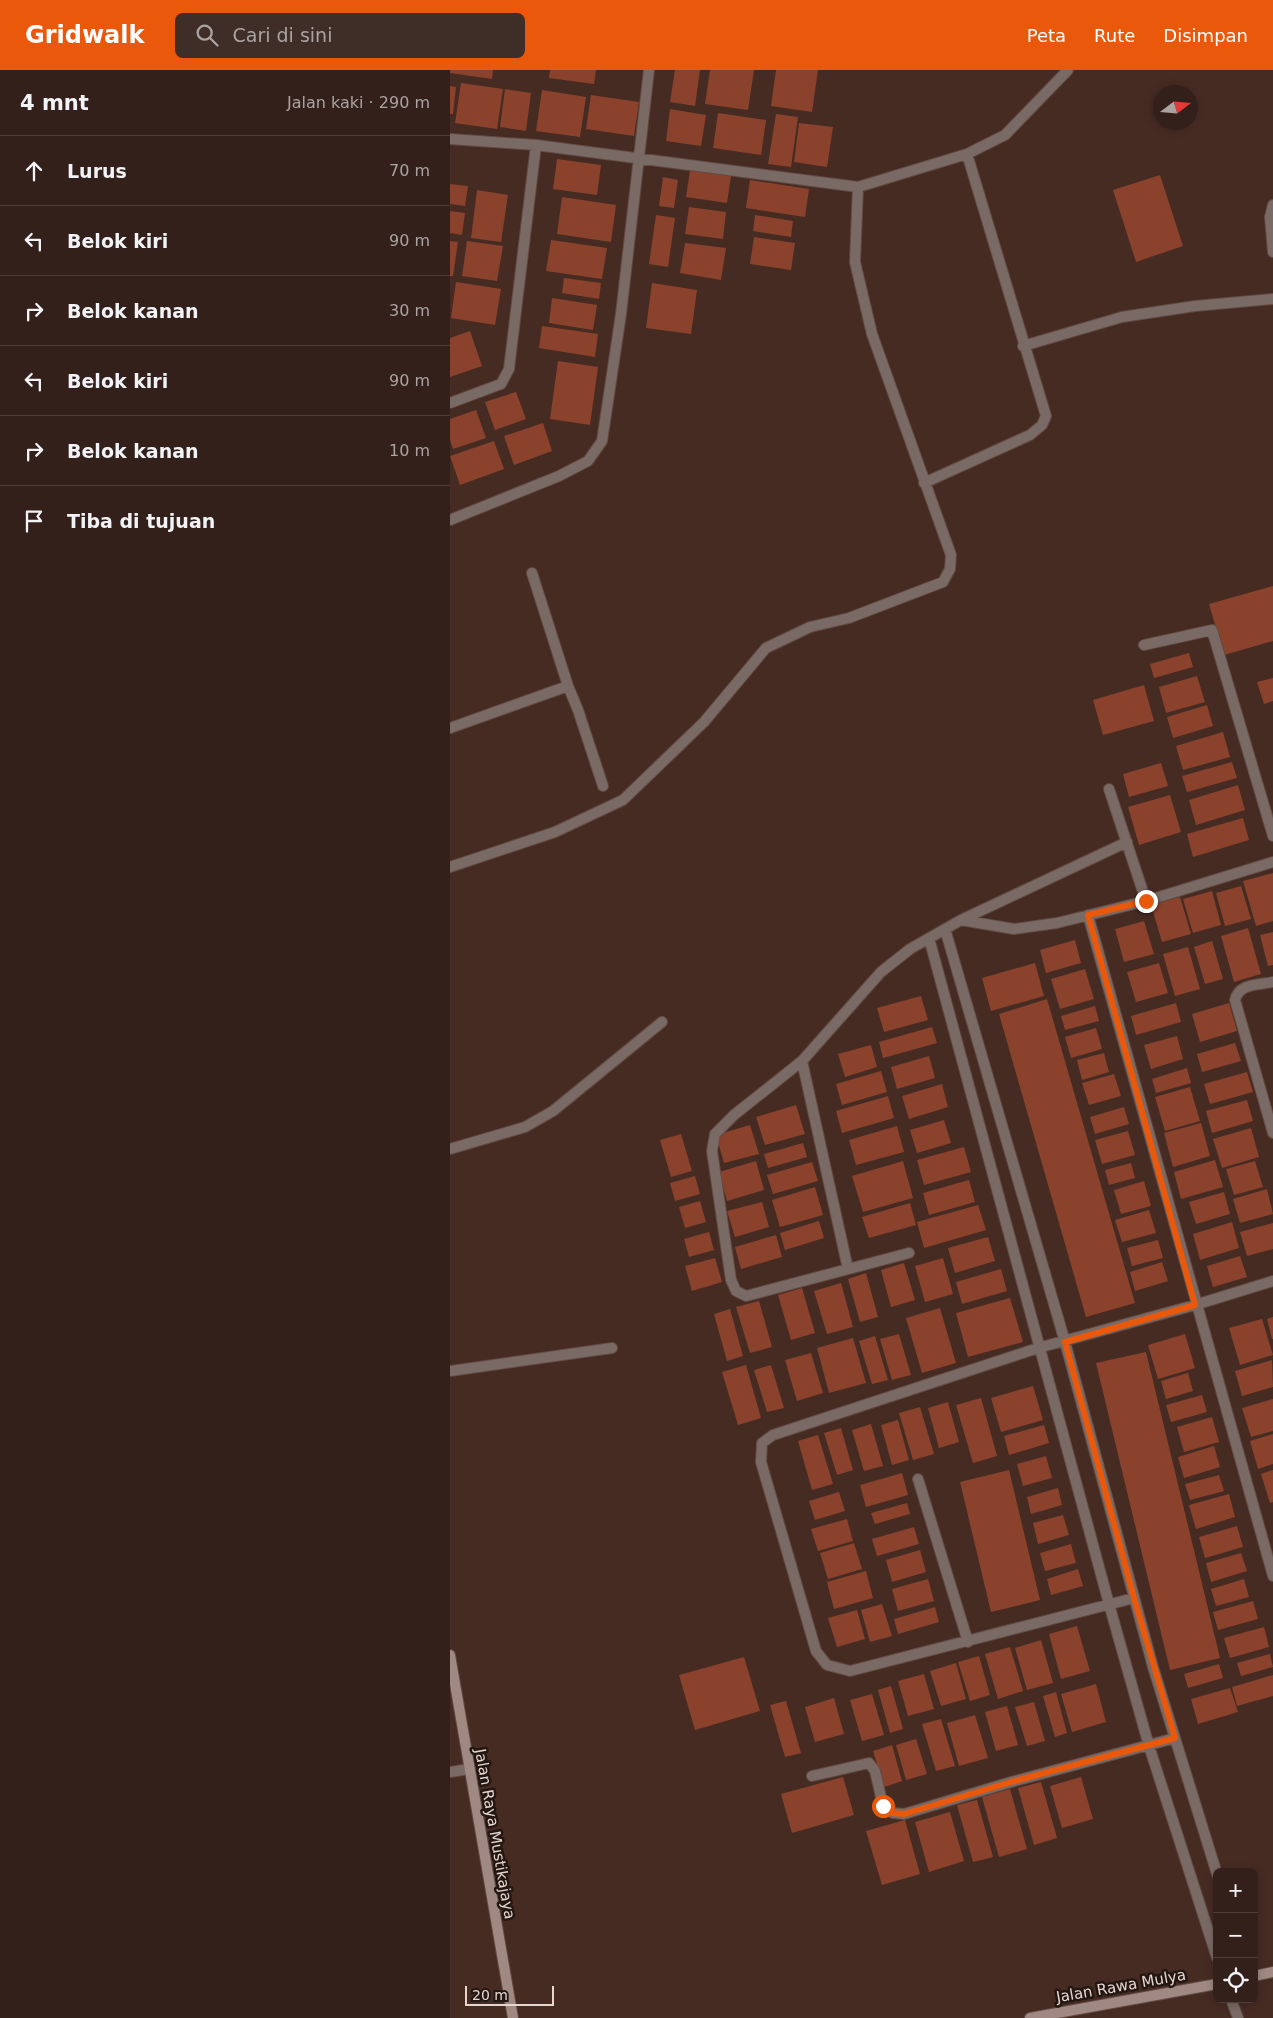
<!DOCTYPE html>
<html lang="id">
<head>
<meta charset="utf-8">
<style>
	body { margin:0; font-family:"DejaVu Sans",sans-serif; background:#3f2d27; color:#f1f3f6 }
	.controls { position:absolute; right:15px; bottom:15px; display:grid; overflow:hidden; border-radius:8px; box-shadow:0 2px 8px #0003 }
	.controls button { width:45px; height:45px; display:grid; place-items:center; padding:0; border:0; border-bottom:1px solid #4e3e39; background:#34201a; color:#f1f3f6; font:25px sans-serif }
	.compass { position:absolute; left:703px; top:15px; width:45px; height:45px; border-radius:50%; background:#34201a; box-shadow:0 2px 8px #0003; rotate:74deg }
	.scale { position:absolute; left:15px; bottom:12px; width:89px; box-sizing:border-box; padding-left:5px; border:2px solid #e7d5cf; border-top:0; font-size:14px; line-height:18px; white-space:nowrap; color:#e7d5cf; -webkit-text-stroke:4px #231713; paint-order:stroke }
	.stop { position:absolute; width:15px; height:15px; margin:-11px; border:4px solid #ea580c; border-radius:50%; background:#fff }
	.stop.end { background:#ea580c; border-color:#fff; box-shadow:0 1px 5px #0008 }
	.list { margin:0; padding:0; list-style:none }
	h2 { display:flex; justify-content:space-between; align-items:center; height:65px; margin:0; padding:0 20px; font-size:21px }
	h2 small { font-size:16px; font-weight:400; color:#a9a3a2 }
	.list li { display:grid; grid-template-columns:32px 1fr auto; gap:15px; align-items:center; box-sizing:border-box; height:70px; padding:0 20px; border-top:1px solid #4e3e39 }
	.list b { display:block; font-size:19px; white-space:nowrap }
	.list em { font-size:16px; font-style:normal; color:#a9a3a2 }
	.icon { flex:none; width:28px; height:28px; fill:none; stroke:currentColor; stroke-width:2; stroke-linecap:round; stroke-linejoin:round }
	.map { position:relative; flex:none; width:823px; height:1948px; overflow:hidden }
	header { display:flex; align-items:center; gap:30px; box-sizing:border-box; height:70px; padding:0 25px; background:#ea580c; color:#fff }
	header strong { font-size:24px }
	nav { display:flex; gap:28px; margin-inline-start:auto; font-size:18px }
	.search { width:350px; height:45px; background:#3f2d27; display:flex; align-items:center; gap:12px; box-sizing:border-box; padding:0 18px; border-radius:8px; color:#a9a3a2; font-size:19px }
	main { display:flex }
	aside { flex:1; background:#34201a }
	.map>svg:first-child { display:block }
	.building { fill:#8a422c }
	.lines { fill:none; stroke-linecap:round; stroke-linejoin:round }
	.lane-casing { stroke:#634a42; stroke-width:12 }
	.street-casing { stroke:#634a42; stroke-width:12 }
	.secondary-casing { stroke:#634a42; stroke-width:12 }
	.lane { stroke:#796a66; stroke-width:10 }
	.street { stroke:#796a66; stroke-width:10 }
	.secondary { stroke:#9f8982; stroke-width:10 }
	.route { stroke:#ea580c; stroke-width:6 }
	.labels { text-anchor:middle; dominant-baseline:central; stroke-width:5; stroke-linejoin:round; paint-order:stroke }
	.street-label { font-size:15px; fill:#e7d5cf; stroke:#231713 }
</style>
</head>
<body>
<header>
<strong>Gridwalk</strong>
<div class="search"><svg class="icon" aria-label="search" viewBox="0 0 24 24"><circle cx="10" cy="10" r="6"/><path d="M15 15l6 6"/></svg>Cari di sini</div>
<nav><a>Peta</a><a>Rute</a><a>Disimpan</a></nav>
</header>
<main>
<aside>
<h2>4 mnt<small>Jalan kaki · 290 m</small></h2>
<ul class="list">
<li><svg class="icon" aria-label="ahead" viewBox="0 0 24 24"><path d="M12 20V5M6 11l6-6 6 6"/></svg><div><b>Lurus</b></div><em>70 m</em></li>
<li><svg class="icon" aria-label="left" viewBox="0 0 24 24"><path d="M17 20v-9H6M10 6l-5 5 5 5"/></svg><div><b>Belok kiri</b></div><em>90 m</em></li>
<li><svg class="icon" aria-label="right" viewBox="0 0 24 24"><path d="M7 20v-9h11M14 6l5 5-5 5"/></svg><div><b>Belok kanan</b></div><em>30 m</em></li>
<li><svg class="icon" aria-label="left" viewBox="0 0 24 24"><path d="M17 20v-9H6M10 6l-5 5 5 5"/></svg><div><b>Belok kiri</b></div><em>90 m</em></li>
<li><svg class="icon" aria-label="right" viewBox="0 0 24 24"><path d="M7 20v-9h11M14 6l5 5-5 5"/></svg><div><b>Belok kanan</b></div><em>10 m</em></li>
<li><svg class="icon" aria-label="arrive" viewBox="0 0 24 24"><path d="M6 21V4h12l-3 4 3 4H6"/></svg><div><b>Tiba di tujuan</b></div></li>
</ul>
</aside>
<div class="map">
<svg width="823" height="1948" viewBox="0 0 823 1948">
	<rect width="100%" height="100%" fill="#462b23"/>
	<path class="building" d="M0,0H43L42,9L0,3Z
		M100,0H146L144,14L99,8Z
		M225,0H250L245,36L220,32Z
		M260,0H304L298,40L255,34Z
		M326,0H368L362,42L321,36Z
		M11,13L53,19L47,59L5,53Z
		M0,16L6,17L3,44H0Z
		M55,19L81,23L76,61L50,57Z
		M92,20L136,27L130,67L86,61Z
		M141,25L189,32L184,66L136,59Z
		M220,39L256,45L251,76L216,71Z
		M268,43L316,50L311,85L263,78Z
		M326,44L348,47L341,97L318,94Z
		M349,53L383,57L377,97L344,92Z
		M107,89L151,95L147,125L103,119Z
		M240,100L281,106L277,133L236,127Z
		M710,105L733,176L686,192L663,120Z
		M213,107L228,110L224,138L209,136Z
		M300,110L359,119L355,147L296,138Z
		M0,114L18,116L15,136L0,134Z
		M27,120L58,125L51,172L21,168Z
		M112,127L166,135L161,172L107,164Z
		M239,137L276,142L273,169L235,164Z
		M0,141L15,143L12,165L0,163Z
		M206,145L225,148L218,197L199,194Z
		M305,145L343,151L341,167L303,161Z
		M304,167L345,173L341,200L300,194Z
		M101,170L157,178L152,209L96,201Z
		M0,171L8,172L3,206H0Z
		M17,171L53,176L47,211L12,206Z
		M235,173L276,178L271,210L230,203Z
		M114,208L151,213L149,229L112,223Z
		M6,212L51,219L45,255L1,248Z
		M202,213L247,220L241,264L196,258Z
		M102,228L147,235L143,260L99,253Z
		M92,256L148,264L145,287L89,278Z
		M20,261L32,296L0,307V268Z
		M108,291L148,297L140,355L100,349Z
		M66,322L76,349L45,360L35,332Z
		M26,340L36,368L3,379L0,370V349Z
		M93,353L102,381L64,395L54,366Z
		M44,371L54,399L10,415L0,386Z
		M823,516V571L774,585L759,534Z
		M739,583L743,597L704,608L700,594Z
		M747,606L755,632L716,643L709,617Z
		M823,608V631L814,634L807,612Z
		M694,615L704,651L653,665L643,630Z
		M757,635L763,656L723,668L717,647Z
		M773,662L780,687L733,700L726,676Z
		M782,692L787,708L737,722L732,706Z
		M711,693L718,716L679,727L673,704Z
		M788,715L795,740L746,755L739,730Z
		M720,725L731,762L689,775L678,737Z
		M793,748L799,770L743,787L737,764Z
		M823,803V851L806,856L793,811Z
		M791,816L801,849L775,856L766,823Z
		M762,821L771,855L743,863L733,829Z
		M730,827L741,864L712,872L701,835Z
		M694,851L704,884L674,892L665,859Z
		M798,858L811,904L784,912L771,866Z
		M823,862V895L818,896L810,865Z
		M625,870L631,893L596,903L590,880Z
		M762,871L773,909L755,914L744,877Z
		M738,877L750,919L725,926L713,884Z
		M585,893L594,926L541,941L532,908Z
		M709,893L718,923L686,932L677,902Z
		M635,899L644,929L610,939L601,909Z
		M471,926L478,950L434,962L427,938Z
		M597,929L685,1233L636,1247L549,944Z
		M726,933L731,952L686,965L681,946Z
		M779,933L787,961L750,972L742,944Z
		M645,936L649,951L615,960L611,946Z
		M482,957L487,973L433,988L429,972Z
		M646,958L652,979L621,988L615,967Z
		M727,966L733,989L701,999L694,975Z
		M785,973L791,991L752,1002L747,984Z
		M421,975L427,997L395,1007L388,984Z
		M654,983L659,1002L632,1010L627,990Z
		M479,986L485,1008L447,1019L441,997Z
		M737,998L741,1013L706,1023L702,1009Z
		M431,1001L437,1022L392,1035L386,1014Z
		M797,1002L803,1022L760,1034L754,1014Z
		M664,1004L671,1026L639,1035L632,1013Z
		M492,1014L498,1037L459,1049L452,1026Z
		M740,1017L750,1051L715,1061L705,1027Z
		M438,1026L444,1048L392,1063L386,1041Z
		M797,1030L803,1051L762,1063L756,1041Z
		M346,1035L355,1064L315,1075L306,1047Z
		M674,1037L679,1054L645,1064L640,1047Z
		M494,1050L501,1073L467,1083L460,1060Z
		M751,1053L760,1086L723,1097L714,1063Z
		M300,1055L309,1084L274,1093L266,1065Z
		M447,1056L454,1082L406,1095L399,1070Z
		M801,1058L809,1087L772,1098L763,1069Z
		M678,1061L685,1085L652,1094L645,1070Z
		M231,1064L242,1101L221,1107L210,1070Z
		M353,1073L357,1087L318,1098L314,1084Z
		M514,1077L521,1102L474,1115L467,1090Z
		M765,1090L773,1117L731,1129L724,1102Z
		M306,1091L314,1120L277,1131L269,1102Z
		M453,1091L463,1128L413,1142L402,1106Z
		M805,1091L813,1117L784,1125L776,1099Z
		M362,1092L368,1111L323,1124L317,1105Z
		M681,1093L685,1108L659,1115L655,1100Z
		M245,1106L250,1124L225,1131L220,1113Z
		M519,1110L525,1132L479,1145L473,1123Z
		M694,1111L701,1136L671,1144L664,1120Z
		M365,1117L373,1145L330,1157L322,1130Z
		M817,1119L823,1144L790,1153L783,1129Z
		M774,1122L780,1144L746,1154L739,1132Z
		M250,1131L256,1152L235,1158L229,1137Z
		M312,1132L319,1157L285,1167L277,1141Z
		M460,1133L466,1155L419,1168L412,1147Z
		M528,1135L536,1160L474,1178L467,1152Z
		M699,1140L706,1163L672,1172L665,1150Z
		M369,1151L374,1168L335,1180L330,1163Z
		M782,1152L789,1178L750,1190L743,1164Z
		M823,1153V1179L797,1186L790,1162Z
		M259,1162L264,1180L239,1187L234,1169Z
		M326,1165L332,1187L291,1199L285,1177Z
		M538,1167L545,1191L505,1203L498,1178Z
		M708,1170L713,1188L682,1196L677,1178Z
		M790,1186L797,1207L763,1217L757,1196Z
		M265,1188L272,1212L242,1221L235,1196Z
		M493,1188L503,1224L475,1232L465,1196Z
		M712,1192L718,1211L685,1221L680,1202Z
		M454,1193L465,1230L441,1237L431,1200Z
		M551,1199L557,1221L512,1234L506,1212Z
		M416,1203L428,1247L410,1252L398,1209Z
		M391,1213L403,1257L377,1264L364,1221Z
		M352,1218L365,1263L341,1270L328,1225Z
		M560,1228L573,1272L518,1287L506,1243Z
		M309,1231L322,1277L300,1283L286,1237Z
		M490,1238L506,1293L472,1303L456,1248Z
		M280,1239L293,1286L277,1291L264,1244Z
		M823,1247V1269H822L817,1249Z
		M812,1249L823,1285L790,1295L779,1258Z
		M449,1264L461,1305L442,1310L430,1269Z
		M735,1264L745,1298L708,1309L698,1275Z
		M425,1266L438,1310L422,1314L409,1271Z
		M403,1268L416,1313L379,1323L367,1278Z
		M696,1282L770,1588L720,1600L646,1293Z
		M361,1283L373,1323L347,1331L335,1290Z
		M822,1290L823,1317L792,1326L785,1301Z
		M296,1295L311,1348L288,1355L272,1302Z
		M321,1295L334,1338L317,1342L304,1300Z
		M738,1303L743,1321L716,1329L711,1311Z
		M583,1316L593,1350L551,1362L541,1328Z
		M752,1325L757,1342L721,1352L716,1335Z
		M531,1328L547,1386L523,1393L506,1335Z
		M823,1329V1361L801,1367L792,1338Z
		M498,1332L509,1372L489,1378L478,1338Z
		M470,1337L484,1384L463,1390L449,1343Z
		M762,1347L769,1372L734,1382L727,1357Z
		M448,1350L459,1390L442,1395L431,1355Z
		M421,1354L433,1396L414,1401L402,1360Z
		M594,1355L599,1373L559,1385L554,1366Z
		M391,1358L403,1400L387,1405L374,1363Z
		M823,1364V1394L808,1399L800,1371Z
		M368,1365L383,1414L362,1420L348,1371Z
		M764,1376L770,1397L734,1408L728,1387Z
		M596,1386L602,1408L573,1416L567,1394Z
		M559,1400L590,1530L541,1542L510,1412Z
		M823,1400V1432L820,1433L811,1404Z
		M452,1403L458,1425L416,1437L410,1415Z
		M769,1405L774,1421L740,1430L735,1414Z
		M608,1418L612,1435L581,1444L577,1427Z
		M389,1422L395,1441L365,1450L359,1431Z
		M779,1424L785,1447L746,1459L739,1435Z
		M457,1433L460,1444L425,1454L421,1443Z
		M613,1445L619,1465L588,1474L583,1453Z
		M397,1449L403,1471L368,1481L361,1459Z
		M787,1456L793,1477L755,1488L749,1467Z
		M464,1457L469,1474L427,1486L422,1469Z
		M404,1473L412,1499L378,1509L370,1483Z
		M621,1474L626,1493L595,1501L590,1483Z
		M470,1480L476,1502L442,1512L436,1490Z
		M791,1483L797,1501L761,1512L756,1493Z
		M628,1499L633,1516L601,1525L597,1509Z
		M416,1501L423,1528L384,1539L377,1512Z
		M478,1509L484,1531L448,1541L442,1519Z
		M794,1509L799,1527L766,1536L761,1519Z
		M803,1531L808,1549L768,1560L763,1542Z
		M432,1534L442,1566L420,1572L411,1540Z
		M485,1537L489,1552L448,1564L444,1549Z
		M407,1540L415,1569L387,1577L378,1548Z
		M627,1556L640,1601L611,1609L599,1564Z
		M814,1557L819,1577L780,1588L774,1568Z
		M591,1570L603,1613L577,1620L565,1578Z
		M560,1577L573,1621L548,1629L535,1584Z
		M820,1584L823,1597L791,1606L787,1593Z
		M529,1586L540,1625L520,1631L508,1592Z
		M294,1587L310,1641L245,1660L229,1605Z
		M506,1593L516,1629L491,1636L480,1601Z
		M769,1594L773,1608L738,1618L734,1604Z
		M474,1604L484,1639L458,1646L448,1611Z
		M823,1605V1626L787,1636L782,1617Z
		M646,1614L656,1652L622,1662L611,1624Z
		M441,1616L453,1659L440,1663L428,1620Z
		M780,1618L788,1642L748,1654L741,1629Z
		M606,1622L617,1663L605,1667L593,1626Z
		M422,1624L434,1665L412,1671L400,1630Z
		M384,1628L394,1664L365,1672L355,1637Z
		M336,1631L351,1683L335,1687L320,1635Z
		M584,1632L595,1671L577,1676L565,1637Z
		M557,1636L568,1675L546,1681L535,1642Z
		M525,1645L538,1688L509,1696L497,1653Z
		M491,1649L505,1696L486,1701L472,1654Z
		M466,1669L477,1704L456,1710L446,1675Z
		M442,1675L452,1711L434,1717L423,1681Z
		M393,1707L404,1745L342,1763L331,1724Z
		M631,1707L643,1749L612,1758L600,1716Z
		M591,1712L607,1768L584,1775L568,1718Z
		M560,1719L577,1779L549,1787L532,1727Z
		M527,1730L543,1787L523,1792L507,1735Z
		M500,1742L514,1791L479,1802L465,1752Z
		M455,1750L470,1804L432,1815L416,1761Z"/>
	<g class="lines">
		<g class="lane-casing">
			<path id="lane" d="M781,1929L788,1948"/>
		</g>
		<g class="street-casing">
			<path id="street" d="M0,69L86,75L408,117L517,84L555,65L618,0
				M823,135L820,147L823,182
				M573,276L672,247L745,236L823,229
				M0,333L51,314L59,299L86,75
				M474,413L580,365L592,355L596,346L517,84
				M0,450L109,406L138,391L152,371L171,244L199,0
				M694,575L762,560L823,766
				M118,616L128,640L153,716
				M0,658L118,616L82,503
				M659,719L696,831
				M0,797L105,762L173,730L254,652L316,578L360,557L399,548L493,512L500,499L501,485L422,264L405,192L408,117
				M638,845L823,1506
				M511,850L564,859L607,853L696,831L823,792
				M495,859L615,1272L703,1597L767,1804
				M479,868L659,1534L699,1676L767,1888
				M823,912C809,915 789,913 785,930L823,1063
				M352,991L398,1199
				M0,1079L75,1057L103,1041L212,952
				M459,1183L296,1226L286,1221L281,1210L262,1081L265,1064L284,1045L352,991L431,902L460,879L511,850L677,772
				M0,1301L162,1278
				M468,1409L518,1572
				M684,1528L400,1601L377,1595L366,1581L311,1392L312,1373L323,1365L588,1278L745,1235L823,1211
				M0,1702L19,1699
				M362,1706L419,1693L425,1701L433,1736L443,1743L454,1744L561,1712L725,1668"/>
		</g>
		<g class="secondary-casing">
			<path id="secondary" d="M0,1585L63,1948
				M804,1906L823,1902
				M580,1948L767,1914"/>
		</g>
		<use href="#lane" class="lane"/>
		<use href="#street" class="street"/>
		<use href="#secondary" class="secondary"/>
	</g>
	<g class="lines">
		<path class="route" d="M433,1736L443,1743L454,1744L561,1712L725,1668L684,1528L615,1272L745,1235L638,845L696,831"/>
	</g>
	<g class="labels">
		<g class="street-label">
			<text transform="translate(45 1764) rotate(80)">Jalan Raya Mustikajaya</text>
			<text transform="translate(671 1916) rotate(-10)">Jalan Rawa Mulya</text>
		</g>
	</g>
</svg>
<div class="controls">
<button>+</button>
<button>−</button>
<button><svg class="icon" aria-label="locate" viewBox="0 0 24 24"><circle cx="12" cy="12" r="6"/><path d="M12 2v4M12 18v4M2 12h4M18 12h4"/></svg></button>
</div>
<svg class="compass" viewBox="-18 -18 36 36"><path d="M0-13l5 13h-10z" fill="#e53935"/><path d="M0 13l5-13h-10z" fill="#a9a3a2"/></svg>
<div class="scale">20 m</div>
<div class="stop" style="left:433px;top:1736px"></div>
<div class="stop end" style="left:696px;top:831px"></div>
</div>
</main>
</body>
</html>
